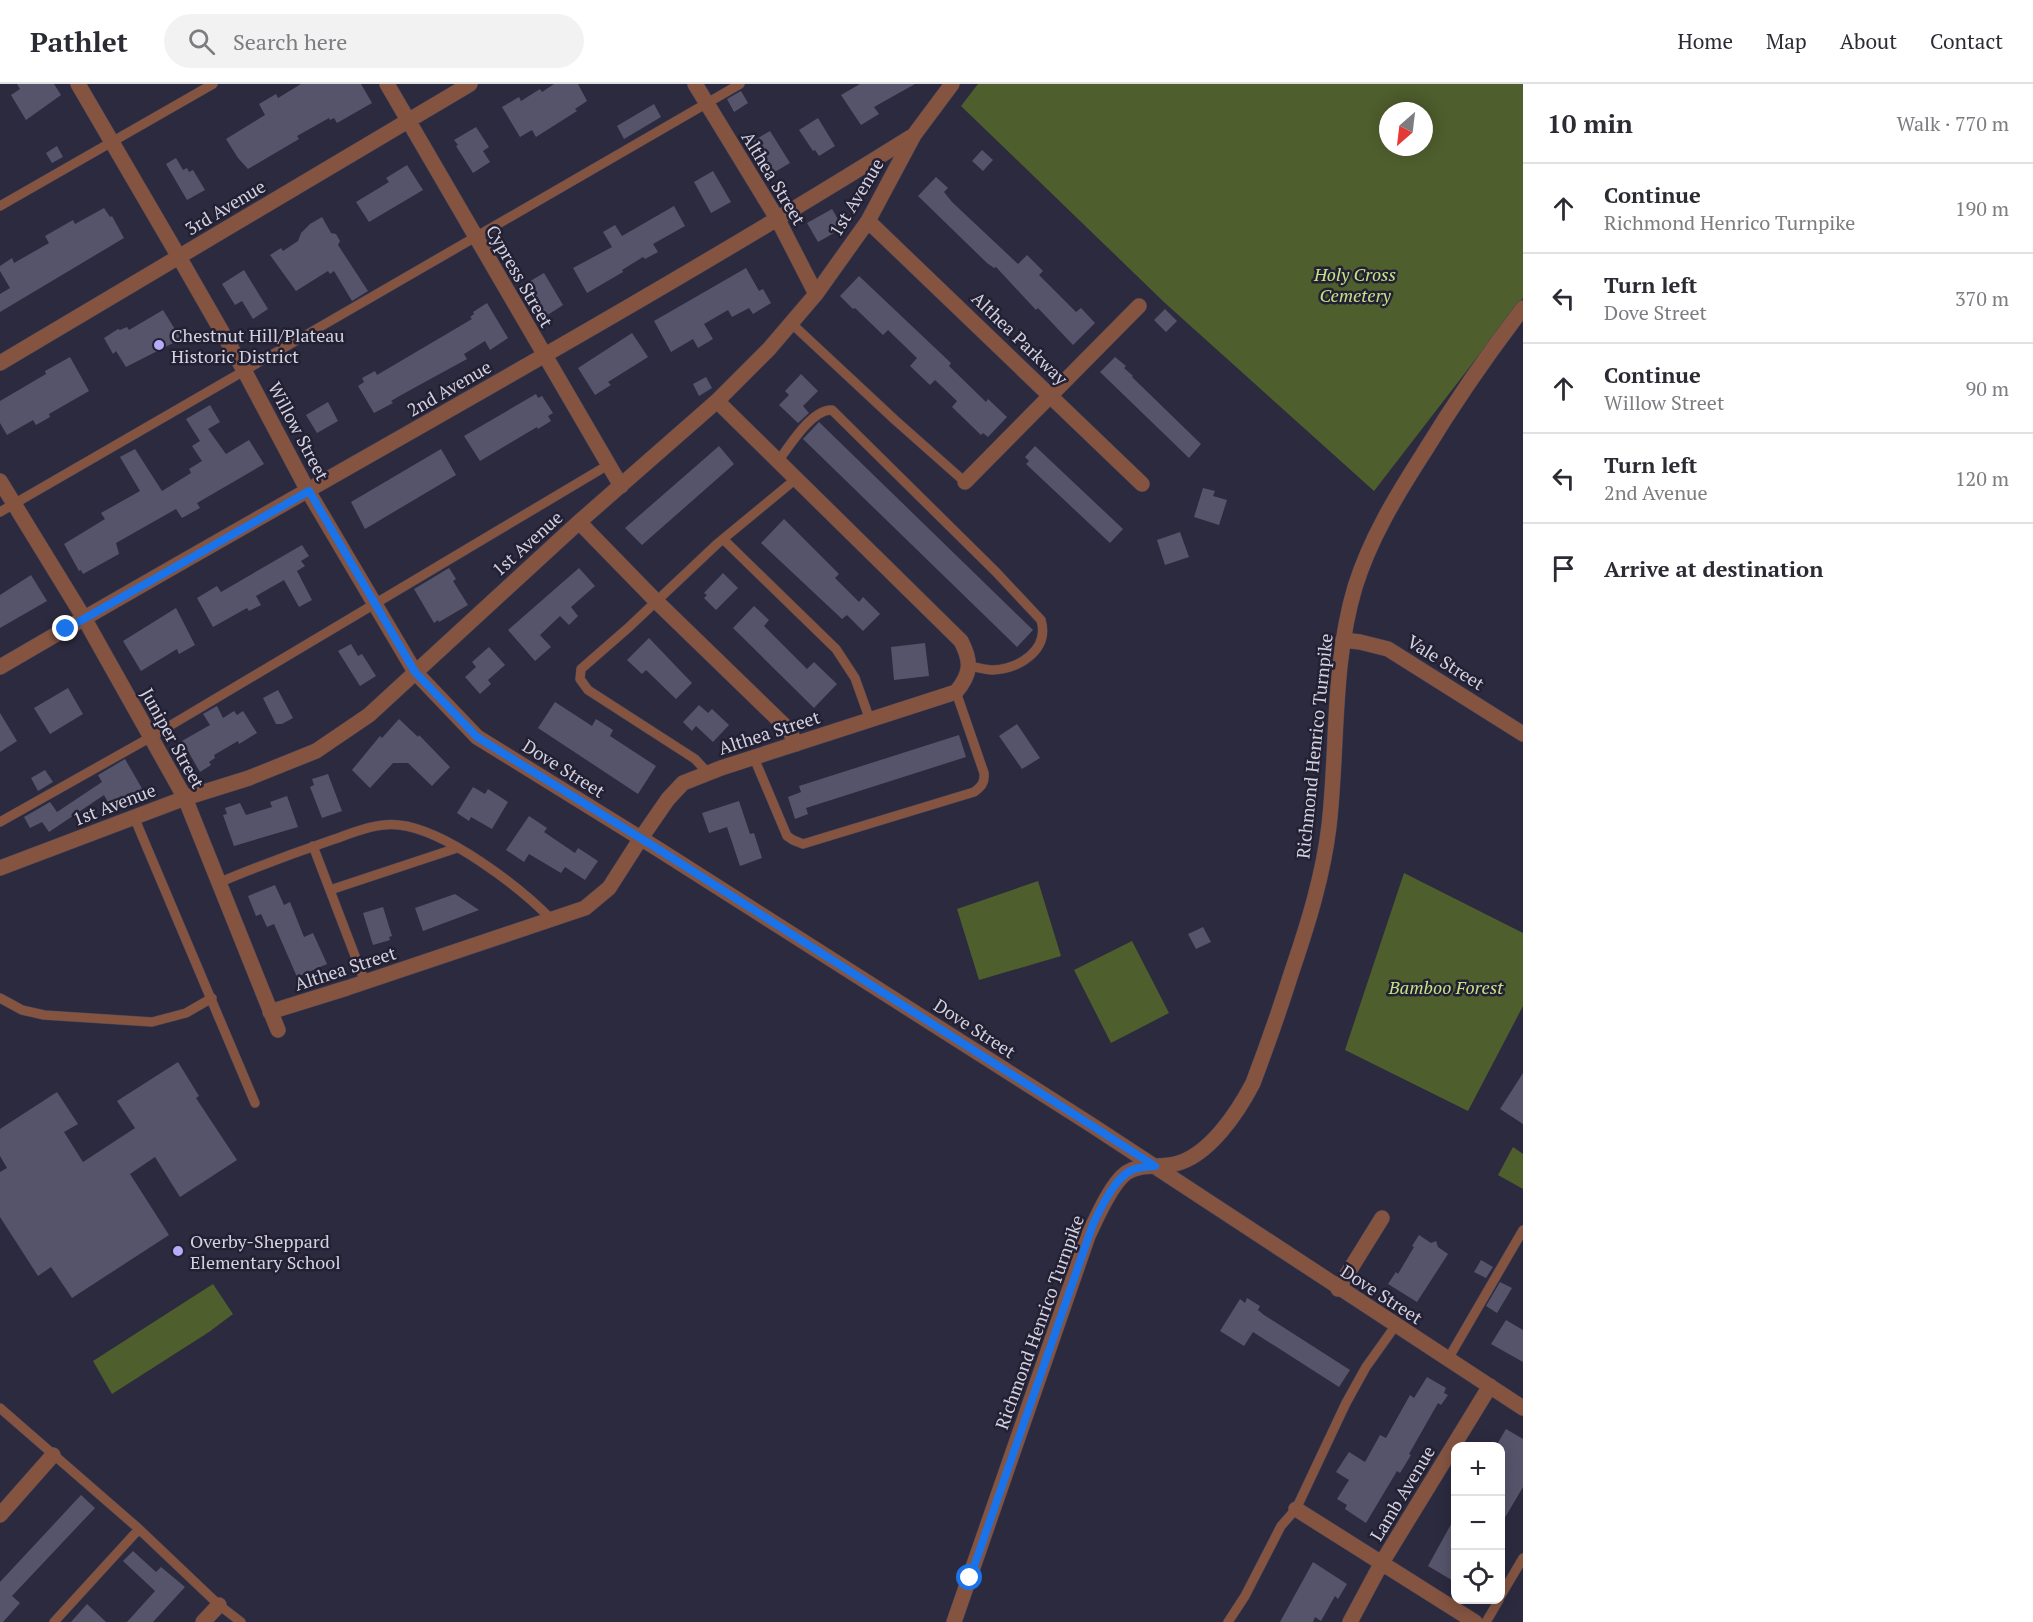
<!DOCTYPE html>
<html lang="en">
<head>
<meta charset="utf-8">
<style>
	body { margin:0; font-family:"PT Serif",serif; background:#f2f2f3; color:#2b2b33 }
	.controls { position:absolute; right:18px; bottom:18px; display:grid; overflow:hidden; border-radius:12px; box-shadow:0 3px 15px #0003 }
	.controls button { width:54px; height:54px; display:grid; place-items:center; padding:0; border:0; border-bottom:2px solid #e1e1e2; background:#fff; color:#2b2b33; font:30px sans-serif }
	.compass { position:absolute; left:1379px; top:18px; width:54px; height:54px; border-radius:50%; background:#fff; box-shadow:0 3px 15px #0003; rotate:208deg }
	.stop { position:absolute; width:18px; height:18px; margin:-14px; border:4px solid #1a73e8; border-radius:50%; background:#fff }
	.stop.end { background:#1a73e8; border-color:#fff; box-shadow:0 2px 6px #0008 }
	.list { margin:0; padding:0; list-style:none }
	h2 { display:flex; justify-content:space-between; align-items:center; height:78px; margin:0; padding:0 24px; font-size:26px }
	h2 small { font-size:20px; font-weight:400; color:#7c7c81 }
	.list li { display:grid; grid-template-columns:39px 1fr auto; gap:18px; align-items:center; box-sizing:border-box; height:90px; padding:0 24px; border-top:2px solid #e1e1e2 }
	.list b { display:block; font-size:22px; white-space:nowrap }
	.list p { margin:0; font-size:20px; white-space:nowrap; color:#7c7c81 }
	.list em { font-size:20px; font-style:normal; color:#7c7c81 }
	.icon { flex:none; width:33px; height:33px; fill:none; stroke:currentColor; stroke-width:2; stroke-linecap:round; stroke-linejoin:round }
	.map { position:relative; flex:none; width:1523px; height:1538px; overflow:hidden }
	header { display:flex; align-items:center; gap:36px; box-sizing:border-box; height:84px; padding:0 30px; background:#fff; border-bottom:2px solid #e1e1e2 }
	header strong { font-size:28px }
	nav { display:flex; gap:33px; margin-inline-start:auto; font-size:21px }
	.search { width:420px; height:54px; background:#f2f2f3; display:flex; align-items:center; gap:15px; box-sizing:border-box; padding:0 21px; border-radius:33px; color:#7c7c81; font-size:22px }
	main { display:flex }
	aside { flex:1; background:#fff }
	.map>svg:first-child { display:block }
	.green { fill:#4f5e2d; fill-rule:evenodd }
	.building { fill:#56546b }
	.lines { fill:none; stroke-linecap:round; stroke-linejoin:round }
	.service-casing { stroke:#474559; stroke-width:10 }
	.minor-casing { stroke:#474559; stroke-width:16 }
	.tertiary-casing { stroke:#474559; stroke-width:16 }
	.service { stroke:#845441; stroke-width:9 }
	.minor { stroke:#845441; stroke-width:15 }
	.tertiary { stroke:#845441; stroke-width:15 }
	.route { stroke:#1a73e8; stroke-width:8 }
	.poi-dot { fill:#b8abf7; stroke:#232034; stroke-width:2 }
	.labels { text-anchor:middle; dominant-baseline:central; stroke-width:5; stroke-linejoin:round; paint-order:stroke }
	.street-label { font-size:18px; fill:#d3d2df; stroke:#232034 }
	.park-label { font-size:18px; font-style:italic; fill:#c5e384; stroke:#232034 }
	.poi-label { font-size:18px; fill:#d3d2df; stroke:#232034; text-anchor:start }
</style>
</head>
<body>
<header>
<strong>Pathlet</strong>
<div class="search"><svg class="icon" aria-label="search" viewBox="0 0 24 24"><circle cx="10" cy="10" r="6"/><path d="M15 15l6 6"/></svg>Search here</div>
<nav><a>Home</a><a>Map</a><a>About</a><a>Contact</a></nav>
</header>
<main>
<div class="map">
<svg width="1523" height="1538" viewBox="0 0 1523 1538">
	<rect width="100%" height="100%" fill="#2c2a3f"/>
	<path class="green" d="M978,0H1523V214L1374,407L1165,219L961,22ZM1388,27H1424V63H1388Z
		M1404,789L1523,849V922L1468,1027L1345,966Z
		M1038,797L1061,872L979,896L957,825Z
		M1132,857L1169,929L1111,959L1074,886Z
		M1513,1063L1523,1070V1105L1498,1091Z
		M213,1200L233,1230L209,1248L112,1310L93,1277Z"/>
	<path class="building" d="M17,0H54L61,11L26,36L11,11L20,5Z
		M301,0H361L372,19L337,39L334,34L330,36L329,34L297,52L299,55L248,85L238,74L226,55L265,31L259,20L276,10L278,14Z
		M554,0H578L587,17L575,25L577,27L536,53L532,46L520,53L502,23L519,13L521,17L540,5L542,8Z
		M860,0H915L874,23L879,30L861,41L841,11Z
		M741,7L748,19L734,28L727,15Z
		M654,20L661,33L624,55L617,42Z
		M818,34L835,62L819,72L815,66L813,67L799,46Z
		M476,43L489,63L483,67L490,78L473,89L456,62L458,61L454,56Z
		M770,47L790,79L773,89L753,57Z
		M57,62L63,73L52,79L46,69Z
		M982,66L993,76L983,87L972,77Z
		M176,74L183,86L187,84L189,88L193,86L205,106L187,116L166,80Z
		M407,81L423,106L369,138L356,118L389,98L386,94Z
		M713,87L731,118L711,129L694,98Z
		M936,93L948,104L944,108L952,118L1018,180L1027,171L1043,187L1039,191L1076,228L1081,224L1095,239L1073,261L1038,224L1036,226L996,183L994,184L987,179L918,112Z
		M674,122L685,142L653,160L658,168L645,175L643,173L622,186L623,188L587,209L573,184L612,163L603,148L615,141L622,152Z
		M104,124L110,133L112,132L124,154L0,228V210L10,204L0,187V182L12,174L14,179L49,159L45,152L73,136L75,140Z
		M832,125L843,144L818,158L807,139Z
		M322,133L331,149L336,150L340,157L338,161L368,207L352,217L334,187L330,190L328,187L296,207L270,171L281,164L283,167L298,157L301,149L310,140Z
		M746,184L759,207L763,205L771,219L753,230L749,224L732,233L728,226L704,240L713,255L698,264L693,255L671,268L654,237Z
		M244,186L268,225L253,235L242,217L235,221L222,200Z
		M544,189L563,221L546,232L527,199Z
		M859,192L951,279L949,282L986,318L988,315L1007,333L988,353L983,349L981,351L952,323L957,317L935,296L930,301L910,282L917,274L888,246L883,251L855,224L853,225L840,212Z
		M487,219L508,254L490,266L485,257L464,270L467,275L403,310L391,317L393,319L374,329L358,302L364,298L362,294L375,287L377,291L472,235L470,233L474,230L473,228Z
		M1165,225L1177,237L1166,248L1154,236Z
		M163,226L181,255L126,283L116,267L113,270L104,254L118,245L120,246L127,243L129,246Z
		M632,249L648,273L608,298L611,301L595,311L578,284Z
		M70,273L89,307L49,330L50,333L36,341L33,336L7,351L0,339V317L46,290L45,287Z
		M1115,273L1126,282L1124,284L1133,292L1132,293L1201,360L1189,374L1100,288Z
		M801,290L818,307L803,322L809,329L798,339L779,321L789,311L785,307Z
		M706,293L712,304L699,312L693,300Z
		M536,310L538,314L542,312L553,329L548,332L551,337L538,345L537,343L480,377L464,352Z
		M328,318L338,337L317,349L306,331Z
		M210,321L220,338L208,345L226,370L249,356L264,380L197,419L200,424L182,434L176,425L116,459L119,470L83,490L81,486L79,487L64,460L105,435L101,429L140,407L120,373L135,365L162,407L191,389L189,385L202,377L192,362L200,357L186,335Z
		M819,338L1033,546L1017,563L803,355Z
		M719,362L734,380L642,461L625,444Z
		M1035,362L1123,445L1110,459L1026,380L1029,377L1025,373Z
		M441,365L456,391L365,445L351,418Z
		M1203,404L1215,407L1213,412L1227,416L1219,441L1194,433Z
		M784,435L839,490L835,494L859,518L863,513L880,530L863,547L847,531L842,535L761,459Z
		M1180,448L1189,473L1165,481L1157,456Z
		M302,461L309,472L301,477L305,482L297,487L312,516L299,523L284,496L256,512L261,521L249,527L247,524L213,543L197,514L217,502L221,508Z
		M449,484L456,495L453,497L468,521L439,538L438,536L434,539L414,505Z
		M579,484L595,502L571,523L578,532L569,541L560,532L540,551L551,563L535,577L508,546Z
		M723,489L738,504L716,526L704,514L707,511L704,509Z
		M31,491L47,517L0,544V511Z
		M754,522L769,536L764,542L807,585L814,578L837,600L814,624L733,544Z
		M176,524L195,561L179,570L177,565L141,587L123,557Z
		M649,554L692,599L676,615L646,586L642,590L627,576Z
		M925,559L929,592L894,596L891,563Z
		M351,560L358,572L362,570L376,592L360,602L338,567Z
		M489,563L505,581L488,596L491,600L480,610L465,593L476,583L472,578Z
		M68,604L83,630L50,650L34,624Z
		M278,606L293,634L282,640H276L263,614Z
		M555,618L592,642L596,635L613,646L610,652L656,682L638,710L538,644Z
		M699,621L708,629L712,625L729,641L713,658L696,642L692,647L683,638Z
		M217,622L223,634L234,627L237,631L243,627L257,649L239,660L238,657L214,671L215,674L209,678L211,681L200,688L182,657L210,641L203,630Z
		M0,629L17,657L0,668Z
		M399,635L418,653L419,651L450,683L432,702L408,679H393L370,704L352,686L380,652L382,654Z
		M1017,640L1040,674L1022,685L999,652Z
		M959,651L966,673L806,724L808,730L795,735L788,713L801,708L799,702Z
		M125,675L144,708L113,727L104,711L49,748L42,738L30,744L24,733L50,718L57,728L102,698L98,691Z
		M45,686L53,698L38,707L31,694Z
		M328,690L342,727L322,734L310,703L314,701L312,695Z
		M473,703L485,710L488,705L508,718L492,745L471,733L469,737L457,729Z
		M287,712L298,743L234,762L223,731L227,730L225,724L240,719L246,731L272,723L270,718Z
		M739,717L750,750L754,749L762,774L740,782L727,743L709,749L702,729Z
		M529,732L547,744L544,748L575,769L578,764L598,777L585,796L565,783L561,789L529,770L524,778L506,766Z
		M275,801L284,821L290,818L304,853L313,849L327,880L297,893L274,840L267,843L261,830L256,832L248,812Z
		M455,810L479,826L423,847L415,824Z
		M383,823L392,852L389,853L390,856L373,861L363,829Z
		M1203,843L1211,858L1196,865L1188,850Z
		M178,978L199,1012L196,1014L237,1076L180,1113L155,1073L130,1090L169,1151L72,1214L51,1183L38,1192L0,1133V1088L7,1084L0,1072V1045L57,1008L78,1040L64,1048L83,1078L135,1044L117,1017Z
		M1523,989V1040L1500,1025Z
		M1419,1151L1431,1159L1436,1157L1438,1163L1448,1170L1417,1218L1388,1200L1396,1188L1398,1190L1414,1163L1412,1162Z
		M1481,1176L1493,1183L1486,1194L1474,1188Z
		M1500,1198L1512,1204L1497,1229L1486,1222Z
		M1247,1214L1260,1222L1258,1226L1264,1231L1350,1286L1339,1303L1253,1248L1244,1262L1220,1247L1240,1215L1245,1219Z
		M1506,1236L1523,1246V1278L1491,1260Z
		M1427,1293L1446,1304L1444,1309L1448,1311L1441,1321L1438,1319L1409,1370L1411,1371L1400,1389L1397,1387L1366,1439L1345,1425L1347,1421L1337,1415L1349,1396L1336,1388L1349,1368L1365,1378L1380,1351L1386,1354L1410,1311L1414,1314Z
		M1506,1345L1523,1355V1403L1500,1442V1362H1496Z
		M81,1411L95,1424L12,1512L20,1519L3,1538H0V1498Z
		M1455,1433V1498L1428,1482Z
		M133,1467L156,1488L161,1483L185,1503L153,1538H127L155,1507L123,1477Z
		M1313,1478L1347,1500L1338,1515L1335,1512L1321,1537L1315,1533L1313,1538H1280Z
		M87,1520L106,1538H71Z"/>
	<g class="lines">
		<g class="service-casing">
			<path id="service" d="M0,122L213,0
				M791,239L895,336L965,398
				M779,376C790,361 812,325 832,326L996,488L1041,536C1050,566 1019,585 992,586C985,586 976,583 969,582
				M0,428L740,0
				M723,455L836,565L855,594L870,636
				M754,674L787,752L793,756L803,760L974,708C981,703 985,699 984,689L956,608
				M708,689L695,675L588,606L580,595L581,585L628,544L717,460L797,394
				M134,733L255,1019
				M0,738L151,653L608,381
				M313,762L365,898
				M218,799C254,784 291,770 329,757C350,750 376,738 399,741C446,746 520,803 552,836
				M330,806L457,764
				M0,914L22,926L44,931L152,938L186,929L212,914
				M1448,1275L1523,1146
				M0,1324L139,1445L219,1521L241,1538
				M1500,1513L1523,1474
				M54,1538L139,1445
				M1228,1538L1245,1512L1281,1442L1296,1425L1346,1319L1366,1283L1396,1241
				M1486,1538L1499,1516"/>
		</g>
		<g class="minor-casing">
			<path id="minor" d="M387,0L621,402
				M695,0L778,136L816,210
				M868,137L1142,400
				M0,279L470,0
				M0,397L84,534L185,714L278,946
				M965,398L1139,222
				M579,438L656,517L789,646L796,660
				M1343,556L1360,558L1388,565L1523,650
				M0,583C304,405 615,238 914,51
				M0,784L185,714L249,694L316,667L369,631L579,438L717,317L769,265L816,210L868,137L914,51L952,0
				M270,928L347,904L585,824L609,804L641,754L668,715L683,699L721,684L956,608C971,590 972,578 961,557L717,317
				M1338,1205L1382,1134
				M1296,1425L1475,1538
				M0,1431L53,1371
				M203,1538L219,1521
				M1350,1538L1381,1480L1490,1302"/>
		</g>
		<g class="tertiary-casing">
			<path id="tertiary" d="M78,0L179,173L245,288L308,407L415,588L477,653L658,765L1090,1040L1523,1324
				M954,1538L1088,1152C1096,1135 1111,1100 1126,1089C1140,1079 1159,1084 1175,1080C1209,1072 1238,1028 1253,999C1267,962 1280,925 1292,887C1308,840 1323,792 1329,742C1338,663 1332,580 1355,503C1370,455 1396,412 1423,370C1454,319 1487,271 1523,224"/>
		</g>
		<use href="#service" class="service"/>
		<use href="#minor" class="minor"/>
		<use href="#tertiary" class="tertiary"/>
	</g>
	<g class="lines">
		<path class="route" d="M66,545L309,407L415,588L477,653L658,765L1155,1082C1147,1083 1139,1083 1132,1086C1115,1093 1101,1124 1093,1140L970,1494"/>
	</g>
	<g class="poi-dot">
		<circle cx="159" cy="261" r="6"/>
		<circle cx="178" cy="1167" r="6"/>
	</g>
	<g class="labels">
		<g class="street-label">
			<text transform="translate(774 94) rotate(59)">Althea Street</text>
			<text transform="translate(856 113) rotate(-59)">1st Avenue</text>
			<text transform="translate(225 123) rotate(-31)">3rd Avenue</text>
			<text transform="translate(520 192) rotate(60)">Cypress Street</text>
			<text transform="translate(1020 254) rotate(44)">Althea Parkway</text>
			<text transform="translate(449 304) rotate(-30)">2nd Avenue</text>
			<text transform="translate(299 347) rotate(62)">Willow Street</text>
			<text transform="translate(527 459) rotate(-42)">1st Avenue</text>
			<text transform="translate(1446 578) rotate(32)">Vale Street</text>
			<text transform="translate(769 648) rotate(-18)">Althea Street</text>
			<text transform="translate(173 654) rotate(61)">Juniper Street</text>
			<text transform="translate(1314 662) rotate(-84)">Richmond Henrico Turnpike</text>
			<text transform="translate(564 684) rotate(32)">Dove Street</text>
			<text transform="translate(114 720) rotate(-21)">1st Avenue</text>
			<text transform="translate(345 884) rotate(-18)">Althea Street</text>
			<text transform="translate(975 944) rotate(33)">Dove Street</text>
			<text transform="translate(1382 1210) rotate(33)">Dove Street</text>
			<text transform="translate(1039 1238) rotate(-70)">Richmond Henrico Turnpike</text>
			<text transform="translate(1402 1409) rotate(-59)">Lamb Avenue</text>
		</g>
		<g class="park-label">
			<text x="1355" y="190">Holy Cross<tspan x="1355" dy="21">Cemetery</tspan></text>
			<text x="1446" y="903">Bamboo Forest</text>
		</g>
		<g class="poi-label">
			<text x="171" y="251">Chestnut Hill/Plateau<tspan x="171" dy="21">Historic District</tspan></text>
			<text x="190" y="1157">Overby-Sheppard<tspan x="190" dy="21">Elementary School</tspan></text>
		</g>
	</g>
</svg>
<div class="controls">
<button>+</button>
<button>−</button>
<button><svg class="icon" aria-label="locate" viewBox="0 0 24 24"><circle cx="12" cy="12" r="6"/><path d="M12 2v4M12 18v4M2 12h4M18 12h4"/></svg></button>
</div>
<svg class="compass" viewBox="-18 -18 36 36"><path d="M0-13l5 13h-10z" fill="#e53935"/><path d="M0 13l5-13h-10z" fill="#7c7c81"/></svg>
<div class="stop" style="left:970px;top:1494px"></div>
<div class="stop end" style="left:66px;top:545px"></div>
</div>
<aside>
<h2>10 min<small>Walk · 770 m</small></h2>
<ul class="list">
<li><svg class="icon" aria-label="ahead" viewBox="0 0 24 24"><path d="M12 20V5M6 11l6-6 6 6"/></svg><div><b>Continue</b><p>Richmond Henrico Turnpike</p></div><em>190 m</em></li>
<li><svg class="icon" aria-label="left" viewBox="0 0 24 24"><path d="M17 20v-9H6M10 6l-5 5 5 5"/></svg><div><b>Turn left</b><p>Dove Street</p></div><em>370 m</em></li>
<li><svg class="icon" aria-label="ahead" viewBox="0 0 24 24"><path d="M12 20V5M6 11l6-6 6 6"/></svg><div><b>Continue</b><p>Willow Street</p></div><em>90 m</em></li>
<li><svg class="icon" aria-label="left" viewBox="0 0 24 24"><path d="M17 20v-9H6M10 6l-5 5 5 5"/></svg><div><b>Turn left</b><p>2nd Avenue</p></div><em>120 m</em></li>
<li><svg class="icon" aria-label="arrive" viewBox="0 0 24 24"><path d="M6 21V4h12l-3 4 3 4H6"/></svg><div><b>Arrive at destination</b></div></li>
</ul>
</aside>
</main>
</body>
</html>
